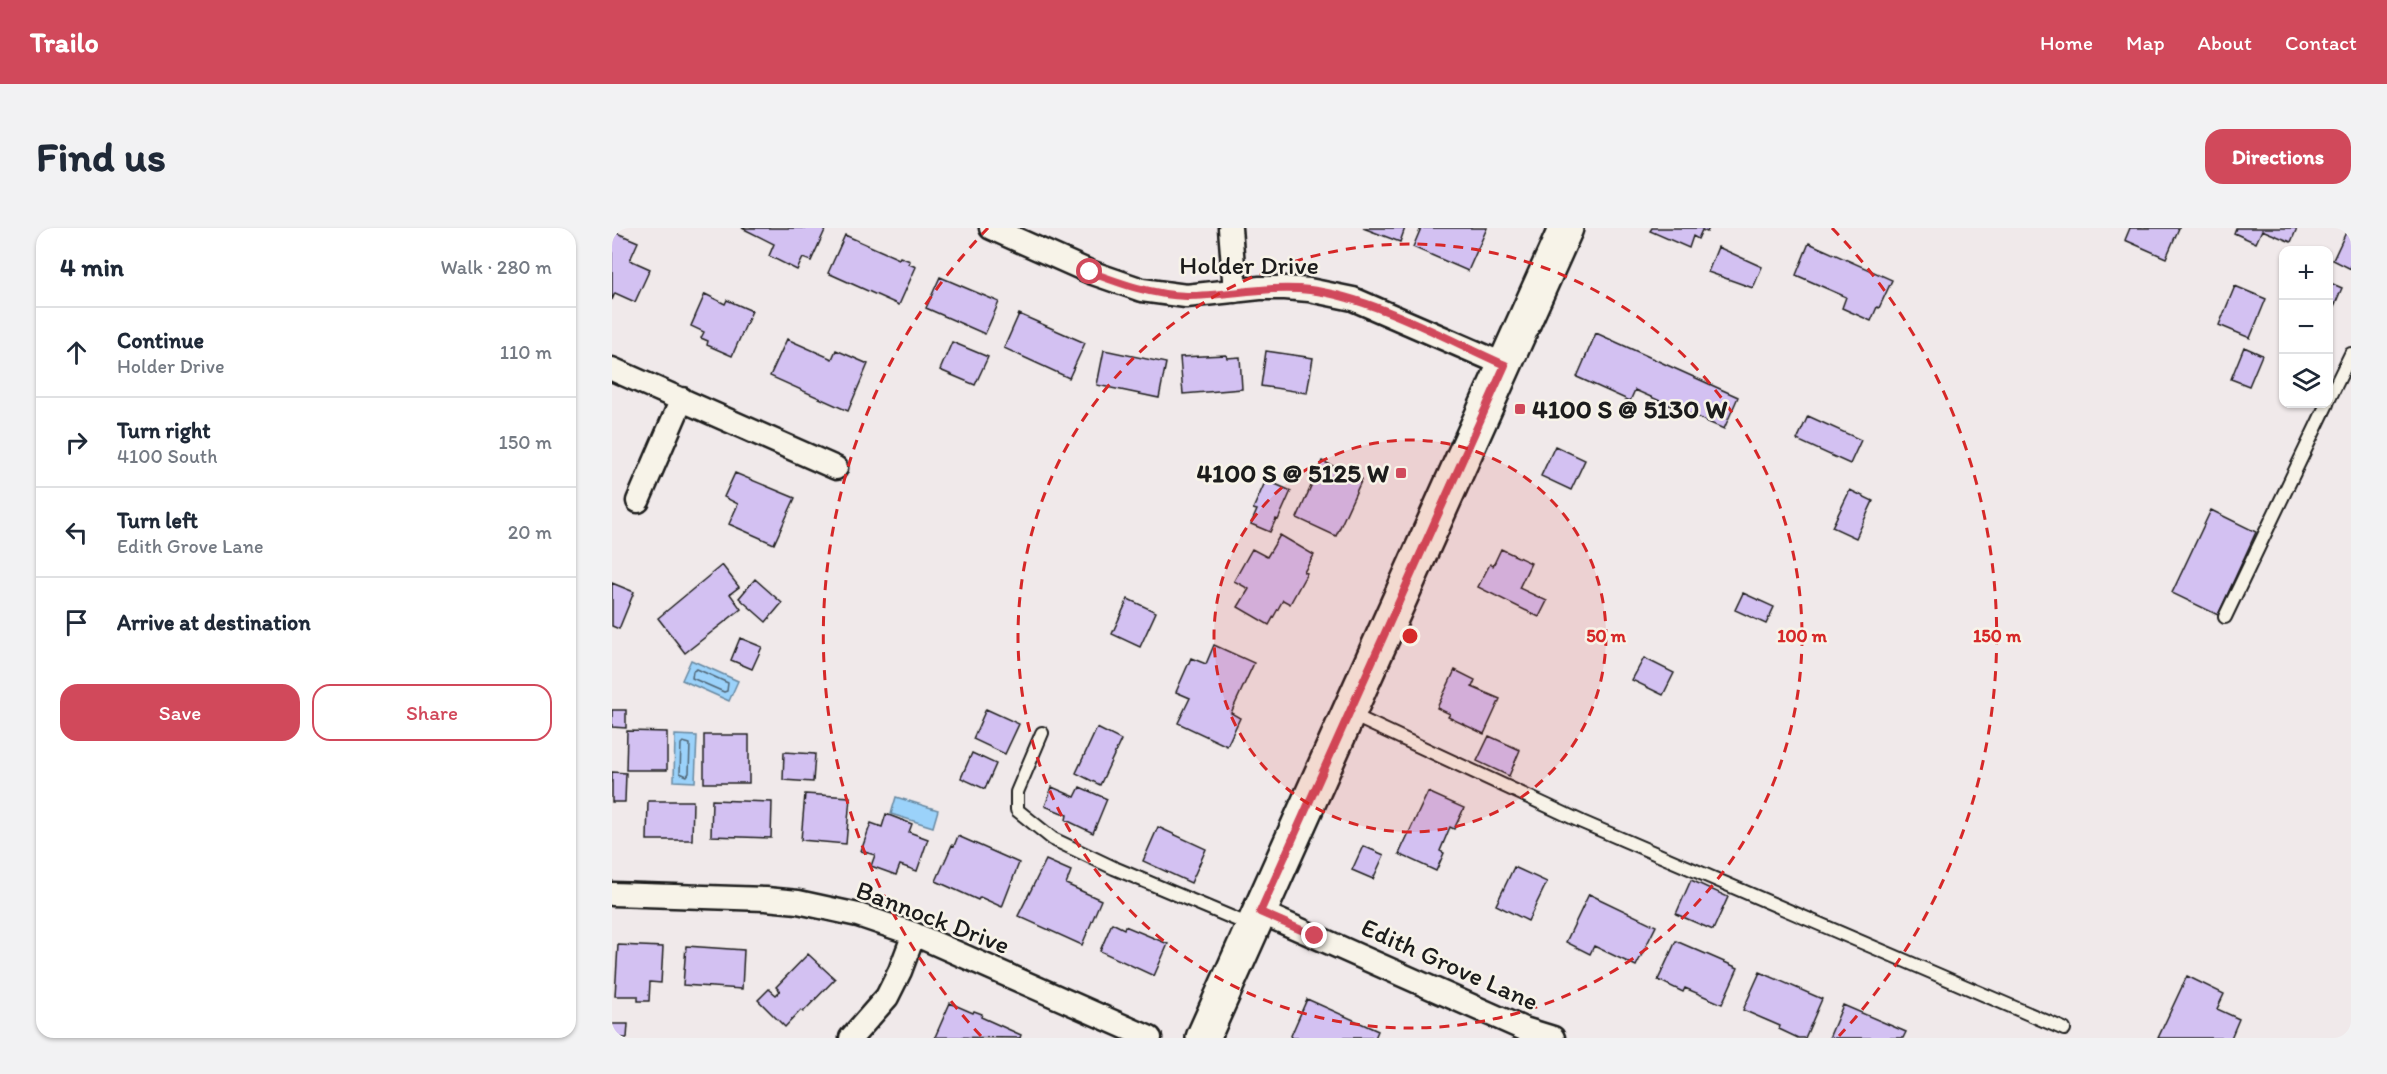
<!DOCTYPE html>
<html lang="en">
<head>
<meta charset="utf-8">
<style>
	body { margin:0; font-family:Itim,sans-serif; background:#f2f2f3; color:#1f2937 }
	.controls { position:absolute; right:18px; top:18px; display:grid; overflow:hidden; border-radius:12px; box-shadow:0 2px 4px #0004 }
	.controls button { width:54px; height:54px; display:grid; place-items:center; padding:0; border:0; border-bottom:2px solid #e0e1e3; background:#fff; color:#1f2937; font:30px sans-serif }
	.stop { position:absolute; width:18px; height:18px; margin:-14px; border:4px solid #d1495b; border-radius:50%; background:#fff }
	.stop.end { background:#d1495b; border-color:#fff; box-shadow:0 2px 6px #0008 }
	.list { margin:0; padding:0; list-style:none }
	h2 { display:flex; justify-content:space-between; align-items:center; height:78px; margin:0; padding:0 24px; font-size:26px }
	h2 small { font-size:20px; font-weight:400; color:#747a83 }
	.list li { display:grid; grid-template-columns:39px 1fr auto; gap:18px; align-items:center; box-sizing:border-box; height:90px; padding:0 24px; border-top:2px solid #e0e1e3 }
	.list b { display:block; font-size:22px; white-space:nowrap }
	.list p { margin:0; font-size:20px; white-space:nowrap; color:#747a83 }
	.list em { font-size:20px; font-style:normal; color:#747a83 }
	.actions { display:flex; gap:12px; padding:18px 24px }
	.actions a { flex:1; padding:14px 0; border:2px solid #d1495b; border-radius:18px; text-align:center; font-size:21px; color:#d1495b }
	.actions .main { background:#d1495b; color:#fff }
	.icon { flex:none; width:33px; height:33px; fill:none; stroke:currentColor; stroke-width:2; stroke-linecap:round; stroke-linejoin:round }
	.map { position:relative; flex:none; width:1739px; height:810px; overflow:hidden; border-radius:18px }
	header { display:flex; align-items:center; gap:36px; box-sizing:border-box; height:84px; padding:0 30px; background:#d1495b; color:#fff }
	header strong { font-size:28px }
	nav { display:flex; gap:33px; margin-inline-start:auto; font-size:21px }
	.intro { display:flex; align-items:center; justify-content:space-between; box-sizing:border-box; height:144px; padding:0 36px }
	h1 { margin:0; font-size:42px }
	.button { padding:15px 27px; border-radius:18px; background:#d1495b; color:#fff; font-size:21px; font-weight:700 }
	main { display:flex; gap:36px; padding:0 36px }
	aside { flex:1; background:#fff; border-radius:18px; box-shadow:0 2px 4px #0004 }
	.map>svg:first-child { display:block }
	.water { fill:#9bd2fa; stroke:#6889a1; stroke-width:1.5 }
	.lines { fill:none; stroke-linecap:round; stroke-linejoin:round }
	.shore { stroke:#4f6575; stroke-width:1.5 }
	.building { fill:#d3c1f2; stroke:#1c1c1c; stroke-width:1.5 }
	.service-casing { stroke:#1c1c1c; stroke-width:16 }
	.minor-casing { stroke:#1c1c1c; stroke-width:27 }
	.secondary-casing { stroke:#1c1c1c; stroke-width:38 }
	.service { stroke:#f7f3e8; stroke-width:12 }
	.minor { stroke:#f7f3e8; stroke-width:22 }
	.secondary { stroke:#f7f3e8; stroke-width:33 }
	.route { stroke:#d1495b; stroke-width:8 }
	.ring { fill:none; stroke:#d62828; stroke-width:3; stroke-dasharray:10 8 }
	.poi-dot { fill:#d1495b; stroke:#f7f3e8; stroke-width:2 }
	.labels { text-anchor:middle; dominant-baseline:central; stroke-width:5; stroke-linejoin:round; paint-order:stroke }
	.street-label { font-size:26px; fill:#1c1c1c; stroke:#f7f3e8 }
	.poi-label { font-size:26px; font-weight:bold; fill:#1c1c1c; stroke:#f7f3e8; text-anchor:start }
	.centre { fill:#d62828; stroke:#f7f3e8; stroke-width:3 }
	.ring-label { font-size:18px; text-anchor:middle; font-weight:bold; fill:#d62828; stroke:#f7f3e8; stroke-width:5; stroke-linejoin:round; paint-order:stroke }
</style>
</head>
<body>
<header>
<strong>Trailo</strong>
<nav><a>Home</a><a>Map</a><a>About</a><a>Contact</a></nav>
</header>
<div class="intro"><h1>Find us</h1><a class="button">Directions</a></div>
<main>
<aside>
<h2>4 min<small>Walk · 280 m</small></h2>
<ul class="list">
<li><svg class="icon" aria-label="ahead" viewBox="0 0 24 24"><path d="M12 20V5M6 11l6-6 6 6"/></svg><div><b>Continue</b><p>Holder Drive</p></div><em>110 m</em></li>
<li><svg class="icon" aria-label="right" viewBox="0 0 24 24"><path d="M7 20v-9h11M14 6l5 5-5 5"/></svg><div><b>Turn right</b><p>4100 South</p></div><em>150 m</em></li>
<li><svg class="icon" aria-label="left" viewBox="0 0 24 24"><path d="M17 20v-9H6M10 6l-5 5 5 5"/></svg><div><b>Turn left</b><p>Edith Grove Lane</p></div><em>20 m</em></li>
<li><svg class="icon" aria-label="arrive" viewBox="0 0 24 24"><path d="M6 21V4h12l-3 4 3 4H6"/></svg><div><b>Arrive at destination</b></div></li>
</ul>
<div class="actions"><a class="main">Save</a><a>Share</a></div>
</aside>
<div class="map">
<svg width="1739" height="810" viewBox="0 0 1739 810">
	<rect width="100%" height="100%" fill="#f0e9ea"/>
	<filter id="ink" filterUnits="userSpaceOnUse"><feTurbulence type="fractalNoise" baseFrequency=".0167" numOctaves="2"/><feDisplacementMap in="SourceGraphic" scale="12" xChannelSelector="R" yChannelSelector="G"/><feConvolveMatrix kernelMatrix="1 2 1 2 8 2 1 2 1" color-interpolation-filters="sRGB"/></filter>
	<g filter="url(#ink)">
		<path class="water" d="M79,432L126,453L117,473L70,452Z
			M63,507L85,508L83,554L62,553Z
			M284,569L326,582L321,599L279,586Z"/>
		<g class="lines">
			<path class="shore" d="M85,441L116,455L115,463L112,464L80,450L81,443Z
				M71,514L78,516L77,545L75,548L68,545L69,516Z"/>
		</g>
		<path class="building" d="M130,0H214L199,33L191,30L185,42L157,28L162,16Z
			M751,0H793L788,14Z
			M809,0H875L856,43L801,19Z
			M1040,0H1097L1095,4L1090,2L1086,11L1081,8L1077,20L1038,3Z
			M1518,0H1567L1554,30L1513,12Z
			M1624,0H1685L1679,14L1650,2L1644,15L1622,5Z
			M1736,0L1739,2V41L1721,32Z
			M0,3L26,14L18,32L38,41L23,74L3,65L0,72Z
			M233,7L287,31L288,29L298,33L297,36L304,39L287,77L216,45Z
			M1197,15L1280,52L1267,80L1265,79L1259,93L1230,80L1234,69L1184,47Z
			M1106,19L1150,39L1141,60L1096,44Z
			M328,49L387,74L373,106L314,80Z
			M1716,54L1730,60L1717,90L1716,89Z
			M1623,58L1654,71L1638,110L1607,97Z
			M93,66L113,76L115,72L140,83L120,128L95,117L96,113L89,110L92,104L79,98Z
			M407,86L473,115L457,150L392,120Z
			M984,105L1126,169L1112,201L1023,162L1018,173L965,149Z
			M175,111L220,131L224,122L256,136L236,183L158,148Z
			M340,114L376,129L363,157L328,142Z
			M1632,119L1650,127L1637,158L1619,151Z
			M492,122L554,135L547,170L485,157Z
			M654,123L701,130L695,165L649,158Z
			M614,127L615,130L628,129L630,161L571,166L568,129Z
			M1196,188L1249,212L1238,236L1185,212Z
			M943,218L973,232L959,262L929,248Z
			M710,233L750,251L724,308L685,290Z
			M123,245L183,270L162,316L117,296L126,276L112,269Z
			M654,252L679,263L666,292L664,291L658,304L639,296L645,282L641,281Z
			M1238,262L1261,273L1244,310L1220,299Z
			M1599,282L1644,304L1606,387L1560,365Z
			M668,307L702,327L692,344L695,345L678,376L671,372L657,397L626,379L637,361L622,353L640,321L655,329Z
			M889,321L919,335L907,360L935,373L927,389L866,359L878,336L881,338Z
			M110,337L127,359L118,366L129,381L73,425L46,390Z
			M143,351L170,375L154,394L127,370Z
			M0,355L22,364L7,401L0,398Z
			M1131,365L1162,379L1154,396L1123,382Z
			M516,371L544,384L528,419L500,406Z
			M128,410L150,419L140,441L119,432Z
			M602,417L642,435L619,485L628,490L615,518L566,495L578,470L564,464L579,430L594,436Z
			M1032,430L1062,445L1051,467L1020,452Z
			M843,442L863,452L860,459L888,471L872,506L836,489L838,486L825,480Z
			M374,481L407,496L393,526L361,511Z
			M0,482H14V500L0,499Z
			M485,500L509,512L488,557L464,545Z
			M15,503L55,504V542H14Z
			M92,507H137V555H92Z
			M877,508L908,522L897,548L865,533Z
			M172,524L203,526L201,554L171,552Z
			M360,525L384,536L373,561L349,550Z
			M0,544L14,545L13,574H0Z
			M440,559L463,569L468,559L495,571L481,605L454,592L455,587L433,578Z
			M816,564L852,580L842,601L838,599L828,623L832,625L824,643L787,626Z
			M193,566L238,569L234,616L189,612Z
			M100,572L160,574L159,610L99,608Z
			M36,573H81L80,612H35Z
			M274,586L300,596L297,604L316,611L305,643L288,637L284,647L259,638L263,627L249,623L259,595L270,599Z
			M546,599L594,621L579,655L531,633Z
			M346,608L407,635L390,679L368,669L366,672L324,653L340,617L342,618Z
			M751,618L772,627L761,651L740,642Z
			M434,632L459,643L454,656L489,672L470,717L406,688Z
			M902,639L935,654L916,693L884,677Z
			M1079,652L1116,669L1101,702L1064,686Z
			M977,666L1044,698L1024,738L982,718L978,726L954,714Z
			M500,695L512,701L513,698L556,716L542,748L488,723Z
			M1064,713L1126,740L1110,776L1073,760L1071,764L1046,752Z
			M6,717L51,719L49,755L38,754L37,773H26V768H3Z
			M74,718L132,722L130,761L71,757Z
			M196,726L223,751L191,784L189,782L173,799L146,772L157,761L164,767L168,763L164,759Z
			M1148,744L1210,771L1193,810H1186L1167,801L1168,798L1131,782Z
			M1575,748L1612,766L1605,781L1627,791L1619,810H1546Z
			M695,771L766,803L763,810H678Z
			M338,775L361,785L362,783L370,786L369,789L409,807L408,810L323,809Z
			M1231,777L1294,804L1291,810H1217Z
			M0,796H16L15,810H0Z"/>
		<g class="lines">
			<g class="service-casing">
				<path id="service" d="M1716,173L1739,126
					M1613,389L1715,176
					M738,486L970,594L1452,801
					M430,505L405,564V582L441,611L502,640L640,698"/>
			</g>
			<g class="minor-casing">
				<path id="minor" d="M379,0L478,44L530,62L574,68L648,60H673L697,62L741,71L893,137
					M618,0L623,63
					M0,141L224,240
					M26,273L70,171
					M0,666L154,671L186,674L246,687L302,706L538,810
					M648,684L912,801L941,810
					M239,810L275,769L288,743L302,706"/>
			</g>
			<g class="secondary-casing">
				<path id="secondary" d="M591,810L954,0"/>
			</g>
			<use href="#service" class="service"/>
			<use href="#minor" class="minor"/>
			<use href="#secondary" class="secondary"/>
		</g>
	</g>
	<g class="lines" filter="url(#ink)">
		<path class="route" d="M478,44C510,56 541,67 575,68C616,68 656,57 698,62C762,70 834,111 893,137L648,684L703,708"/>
	</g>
	<circle cx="798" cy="408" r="196" fill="#d62828" fill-opacity=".12"/>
	<g class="ring">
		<circle cx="798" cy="408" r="196"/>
		<circle cx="798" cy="408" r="392"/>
		<path d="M369 808A587 587 0 0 1 376 0M1220 0A587 587 0 0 1 1227 808"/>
	</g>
	<g class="poi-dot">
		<rect x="902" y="175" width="12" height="12" rx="3"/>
		<rect x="783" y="239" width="12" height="12" rx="3"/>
	</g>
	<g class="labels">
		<g class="street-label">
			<text x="637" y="37">Holder Drive</text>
			<text transform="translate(321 689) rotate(21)">Bannock Drive</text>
			<text transform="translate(838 736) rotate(24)">Edith Grove Lane</text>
		</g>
		<g class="poi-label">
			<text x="920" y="181">4100 S @ 5130 W</text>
			<text x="777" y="245" text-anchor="end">4100 S @ 5125 W</text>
		</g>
	</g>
	<circle cx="798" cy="408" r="9" class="centre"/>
	<g class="ring-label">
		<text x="994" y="414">50 m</text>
		<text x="1190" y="414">100 m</text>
		<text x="1385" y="414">150 m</text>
	</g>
</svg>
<div class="controls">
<button>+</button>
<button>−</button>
<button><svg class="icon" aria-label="layers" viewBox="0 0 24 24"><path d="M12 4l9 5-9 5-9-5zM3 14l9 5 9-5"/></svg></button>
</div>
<div class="stop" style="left:478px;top:44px"></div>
<div class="stop end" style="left:703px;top:708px"></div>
</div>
</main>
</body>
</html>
